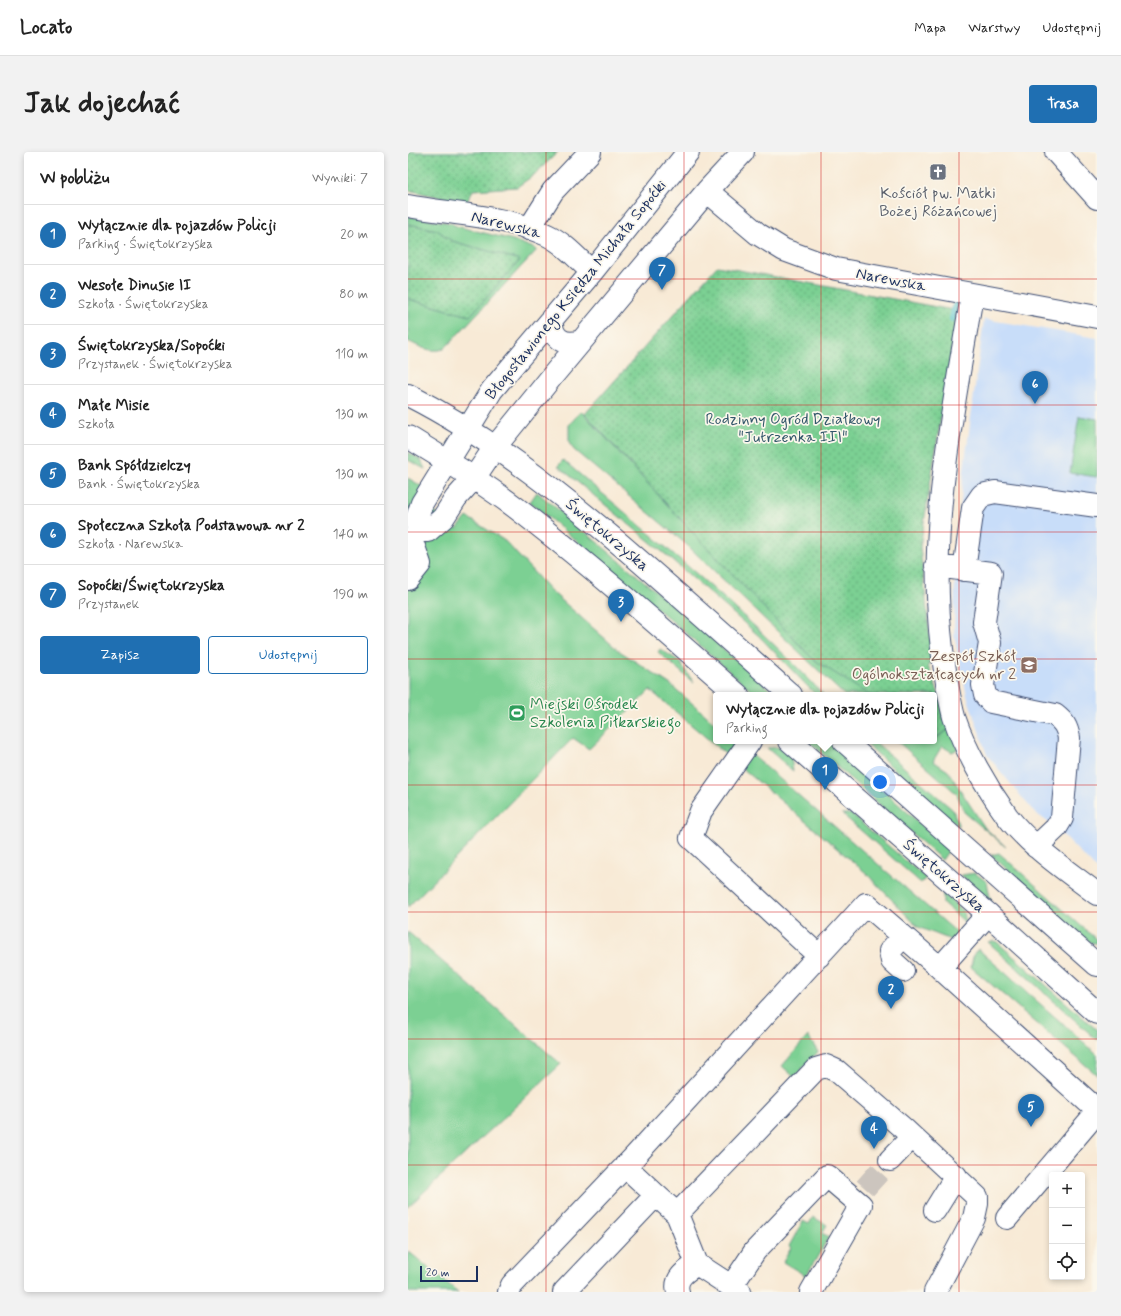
<!DOCTYPE html>
<html lang="pl">
<head>
<meta charset="utf-8">
<style>
	body { margin:0; font-family:Mynerve,sans-serif; background:#f2f2f2; color:#222 }
	.controls { position:absolute; right:12px; bottom:12px; display:grid; overflow:hidden; border-radius:4px; box-shadow:0 2px 6px #0003 }
	.controls button { width:36px; height:36px; display:grid; place-items:center; padding:0; border:0; border-bottom:1px solid #e0e0e0; background:#fff; color:#222; font:20px sans-serif }
	.scale { position:absolute; left:12px; bottom:10px; width:58px; box-sizing:border-box; padding-left:4px; border:2px solid #1b2f5e; border-top:0; font-size:11px; line-height:14px; white-space:nowrap; color:#1b2f5e; -webkit-text-stroke:3px #fbf7ec; paint-order:stroke }
	.you { position:absolute; left:472px; top:630px; width:14px; height:14px; margin:-10px; border:3px solid #fff; border-radius:50%; background:#1a73e8; box-shadow:0 0 0 6px #1a73e833 }
	.badge { display:grid; place-items:center; width:26px; height:26px; border-radius:50%; background:#1f6fb2; color:#fff; font-size:13px; font-weight:700 }
	.pin { position:absolute; translate:-50% -33px; filter:drop-shadow(0 1px 2px #0008) }
	.pin::after { content:''; position:absolute; top:21px; width:14px; height:12px; background:inherit; clip-path:polygon(0 0,100% 0,50% 100%) }
	.popup { position:absolute; left:305px; top:540px; width:224px; height:52px; box-sizing:border-box; display:grid; place-content:center; border-radius:4px; background:#fff; filter:drop-shadow(0 1px 3px #0005); font-size:13px; white-space:nowrap; color:#767676 }
	.popup b { font-size:15px; color:#222 }
	.popup::after { content:''; position:absolute; left:50%; top:100%; margin-left:-8px; border:8px solid transparent; border-top-color:#fff }
	.list { margin:0; padding:0; list-style:none }
	h2 { display:flex; justify-content:space-between; align-items:center; height:52px; margin:0; padding:0 16px; font-size:17px }
	h2 small { font-size:13px; font-weight:400; color:#767676 }
	.list li { display:grid; grid-template-columns:26px 1fr auto; gap:12px; align-items:center; box-sizing:border-box; height:60px; padding:0 16px; border-top:1px solid #e0e0e0 }
	.list b { display:block; font-size:15px; white-space:nowrap }
	.list p { margin:0; font-size:13px; white-space:nowrap; color:#767676 }
	.list em { font-size:13px; font-style:normal; color:#767676 }
	.actions { display:flex; gap:8px; padding:12px 16px }
	.actions a { flex:1; padding:9px 0; border:1px solid #1f6fb2; border-radius:4px; text-align:center; font-size:14px; color:#1f6fb2 }
	.actions .main { background:#1f6fb2; color:#fff }
	.icon { flex:none; width:22px; height:22px; fill:none; stroke:currentColor; stroke-width:2; stroke-linecap:round; stroke-linejoin:round }
	.map { position:relative; flex:none; width:689px; height:1140px; overflow:hidden; border-radius:4px }
	header { display:flex; align-items:center; gap:24px; box-sizing:border-box; height:56px; padding:0 20px; background:#fff; border-bottom:1px solid #e0e0e0 }
	header strong { font-size:19px }
	nav { display:flex; gap:22px; margin-inline-start:auto; font-size:14px }
	.intro { display:flex; align-items:center; justify-content:space-between; box-sizing:border-box; height:96px; padding:0 24px }
	h1 { margin:0; font-size:28px }
	.button { padding:10px 18px; border-radius:4px; background:#1f6fb2; color:#fff; font-size:14px; font-weight:700 }
	main { display:flex; gap:24px; padding:0 24px }
	aside { flex:1; background:#fff; border-radius:4px; box-shadow:0 2px 6px #0003 }
	.map>svg:first-child { display:block }
	.built { fill:#c8ddf9 }
	.green { fill:#7bd093; stroke:#4b8078 }
	.garden { fill:url(#garden-dots); stroke:#4b8078 }
	.lines { fill:none; stroke-linecap:round; stroke-linejoin:round }
	.stream { stroke:#56c4cd; stroke-width:6 }
	.minor-tunnel { stroke:#ccc5be; stroke-width:22; stroke-dasharray:22 11; stroke-linecap:butt }
	.minor-casing { stroke:#3c4b70; stroke-width:24 }
	.major-casing { stroke:#3c4b70; stroke-width:24 }
	.minor { stroke:#fff; stroke-width:22 }
	.major { stroke:#fff; stroke-width:22 }
	.grid { fill:none; stroke:#d62828; stroke-width:1; stroke-opacity:0.55 }
	.labels { text-anchor:middle; dominant-baseline:central; stroke-width:3.5; stroke-linejoin:round; paint-order:stroke }
	.worship-label { font-size:16px; fill:#5b616d; stroke:#fbf7ec }
	.street-label { font-size:16px; fill:#1b2f5e; stroke:#fbf7ec }
	.park-label { font-size:16px; fill:#33576b; stroke:#fbf7ec }
	.education-label { font-size:16px; fill:#785e54; stroke:#fbf7ec; text-anchor:end }
	.leisure-label { font-size:16px; fill:#27864d; stroke:#fbf7ec; text-anchor:start }
</style>
</head>
<body>
<header>
<strong>Locato</strong>
<nav><a>Mapa</a><a>Warstwy</a><a>Udostępnij</a></nav>
</header>
<div class="intro"><h1>Jak dojechać</h1><a class="button">Trasa</a></div>
<main>
<aside>
<h2>W pobliżu<small>Wyniki: 7</small></h2>
<ul class="list">
<li><span class="badge">1</span><div><b>Wyłącznie dla pojazdów Policji</b><p>Parking · Świętokrzyska</p></div><em>20 m</em></li>
<li><span class="badge">2</span><div><b>Wesołe Dinusie II</b><p>Szkoła · Świętokrzyska</p></div><em>80 m</em></li>
<li><span class="badge">3</span><div><b>Świętokrzyska/Sopoćki</b><p>Przystanek · Świętokrzyska</p></div><em>110 m</em></li>
<li><span class="badge">4</span><div><b>Małe Misie</b><p>Szkoła</p></div><em>130 m</em></li>
<li><span class="badge">5</span><div><b>Bank Spółdzielczy</b><p>Bank · Świętokrzyska</p></div><em>130 m</em></li>
<li><span class="badge">6</span><div><b>Społeczna Szkoła Podstawowa nr 2</b><p>Szkoła · Narewska</p></div><em>140 m</em></li>
<li><span class="badge">7</span><div><b>Sopoćki/Świętokrzyska</b><p>Przystanek</p></div><em>190 m</em></li>
</ul>
<div class="actions"><a class="main">Zapisz</a><a>Udostępnij</a></div>
</aside>
<div class="map">
<svg width="689" height="1140" viewBox="0 0 689 1140">
	<defs>
		<pattern id="garden-dots" width="8" height="8" patternUnits="userSpaceOnUse"><rect width="8" height="8" fill="#7bd093"/><path d="M2 2h.1M6 6h.1" fill="none" stroke="#64a97b" stroke-width="1.8" stroke-linecap="round"/></pattern>
	</defs>
	<rect width="100%" height="100%" fill="#fbf7ec"/>
	<filter id="ink" filterUnits="userSpaceOnUse"><feTurbulence type="fractalNoise" baseFrequency=".025" numOctaves="2"/><feDisplacementMap in="SourceGraphic" scale="8" xChannelSelector="R" yChannelSelector="G"/><feConvolveMatrix kernelMatrix="1 2 1 2 8 2 1 2 1" color-interpolation-filters="sRGB"/></filter>
	<filter id="wash" filterUnits="userSpaceOnUse"><feTurbulence type="fractalNoise" baseFrequency=".012" numOctaves="4" result="noise"/><feDisplacementMap in="SourceGraphic" scale="16" xChannelSelector="R" yChannelSelector="G"/><feGaussianBlur stdDeviation="0.9" result="paint"/><feColorMatrix in="noise" values="0 0 0 0 0 0 0 0 0 0 0 0 0 0 0 0 0 1.4 0 .05"/><feComposite in="paint" operator="in"/></filter>
	<g filter="url(#wash)">
		<rect width="100%" height="100%" fill="#f8ead6"/>
		<path class="built" d="M576,167L689,186V718L648,676L626,660L579,603L559,544L546,483L547,417L556,317Z"/>
		<path class="green" d="M0,64L43,71L48,74L105,88L128,97V99L36,197C22,201 12,195 0,189V147L62,164L112,108L44,89L29,78L0,72Z
			M173,259L288,384L405,507L461,543H436L279,393L166,298L161,291V273Z
			M671,264L689,267V325L662,321Z
			M0,300L13,308L17,317L0,308Z
			M155,308C244,384 336,458 416,543H408L351,484L263,407L150,314Z
			M0,326L15,335L14,351L49,377L59,365L97,389L142,438L210,498L263,533L308,572V589H328L553,784L548,790L510,775L457,720L242,538L181,597L165,586L0,755Z
			M129,340L279,465L368,543H348L271,475L122,350Z
			M252,497L271,509L286,531L250,500Z
			M544,576L550,597L544,600L534,594L525,609L540,619L577,676L598,695L556,660L549,642L489,589H526V585L528,586Z
			M400,589H420L423,591L541,698L534,708Z
			M455,589H466L545,658L551,675Z
			M371,595L383,605L385,619L359,596Z
			M434,662H443L518,726L513,731Z
			M591,701L689,788V791H683L583,703Z
			M567,721L579,730L583,750L553,723Z
			M535,741L556,760L558,771L535,751Z
			M0,780L153,912L0,1055Z
			M585,789L589,790L689,878V888L580,790Z
			M570,797L689,902V923L563,815L565,805Z
			M400,884L410,900L386,925L374,914Z
			M405,1065L419,1073L414,1081L421,1085L398,1124L375,1110L383,1096L381,1094L395,1069L401,1072Z
			M0,1099L50,1140H0Z"/>
		<path class="garden" d="M0,0H150L126,23L109,35L65,38L58,51L0,38Z
			M0,72L29,78L44,89L112,108L62,164L0,147Z
			M309,114L550,159L512,395L523,494V507L520,514L544,576L527,586L526,543H461L405,507L288,384L177,262Z"/>
		<g class="lines">
			<path class="stream" d="M544,167L547,153"/>
		</g>
	</g>
	<g filter="url(#ink)">
		<g class="lines">
			<path class="minor-tunnel" d="M457,1036L482,1008"/>
			<g class="minor-casing">
				<path id="minor" d="M648,0L689,46
					M299,39L350,82L376,98L428,117L689,165
					M0,54C43,62 99,64 139,83C156,91 170,107 184,120
					M121,77L145,39L182,0
					M564,143C545,261 519,376 534,497C537,519 540,543 546,565C557,598 579,636 599,664C623,695 658,718 689,742
					M144,166C142,185 155,195 173,189
					M10,378L20,379L35,366L48,346L66,326L87,295L146,222L299,39L335,0
					M528,414L583,421L576,470L582,491L575,533L577,543L583,550L647,563C656,570 659,575 661,586L654,666L648,676L628,695
					M556,418L565,356L574,343L587,340L689,354
					M0,427L12,412L4,389L10,378L8,369L14,351L84,238L184,120L280,0
					M342,589L293,659L283,686L411,804
					M495,784L482,799L484,809L495,819
					M532,816L580,762
					M482,1008L504,985
					M217,1014L248,1043
					M527,1058L548,1024
					M269,1062L289,1112L332,1140
					M599,1066L689,960
					M323,1135L347,1099L419,1024L453,1053L403,1140
					M101,1140L104,1133L227,1004L458,752L532,816L689,958
					M156,1140L248,1043L269,1062L408,917L418,914L429,919L496,977L569,1045V1052L566,1066L527,1140
					M270,1140C266,1126 278,1119 289,1112"/>
			</g>
			<g class="major-casing">
				<path id="major" d="M0,243C77,282 147,337 213,393C270,442 327,493 383,543
					M0,285C36,307 73,329 107,355C184,414 257,479 330,543
					M382,589L580,762L689,861
					M436,589L689,813"/>
			</g>
			<use href="#minor" class="minor"/>
			<use href="#major" class="major"/>
		</g>
	</g>
	<path class="grid" d="M138,0V1140M276,0V1140M413,0V1140M551,0V1140M0,127H689M0,253H689M0,380H689M0,507H689M0,633H689M0,760H689M0,887H689M0,1013H689"/>
	<defs>
		<g id="church-square" transform="scale(0.9)"><rect x="-9" y="-9" width="18" height="18" rx="4" fill="#6b7280" stroke="#fbf7ec"/><path d="M-1.2-6h2.4v3.5h3.3v2.4h-3.3V6h-2.4V-.1h-3.3v-2.4h3.3Z" fill="#fff"/></g>
		<g id="school-square" transform="scale(0.9)"><rect x="-9" y="-9" width="18" height="18" rx="4" fill="#8d6e63" stroke="#fbf7ec"/><path d="M0-5L7-2L0 1L-7-2ZM-4 1L0 2.5L4 1V4Q0 6-4 4Z" fill="#fff"/></g>
		<g id="stadium-square" transform="scale(0.9)"><rect x="-9" y="-9" width="18" height="18" rx="4" fill="#2e9e5b" stroke="#fbf7ec"/><path d="M0-5a6.5 5 0 1 0 0 10a6.5 5 0 1 0 0-10ZM-3.5-1.8h7v3.6h-7Z" fill="#fff"/></g>
	</defs>
	<g fill-rule="evenodd">
		<use href="#church-square" x="530" y="20"/>
		<use href="#school-square" x="621" y="513"/>
		<use href="#stadium-square" x="109" y="561"/>
	</g>
	<g class="labels">
		<g class="worship-label">
			<text x="530" y="41">Kościół pw. Matki<tspan x="530" dy="18">Bożej Różańcowej</tspan></text>
		</g>
		<g class="street-label">
			<text transform="translate(98 73) rotate(14)">Narewska</text>
			<text transform="translate(483 128) rotate(11)">Narewska</text>
			<text transform="translate(168 138) rotate(-51)">Błogosławionego Księdza Michała Sopoćki</text>
			<text transform="translate(199 383) rotate(40)">Świętokrzyska</text>
			<text transform="translate(536 724) rotate(41)">Świętokrzyska</text>
		</g>
		<g class="park-label">
			<text x="385" y="267">Rodzinny Ogród Działkowy<tspan x="385" dy="18">"Jutrzenka III"</tspan></text>
		</g>
		<g class="education-label">
			<text x="608" y="504">Zespół Szkół<tspan x="608" dy="18">Ogólnokształcących nr 2</tspan></text>
		</g>
		<g class="leisure-label">
			<text x="122" y="552">Miejski Ośrodek<tspan x="122" dy="18">Szkolenia Piłkarskiego</tspan></text>
		</g>
	</g>
</svg>
<div class="controls">
<button>+</button>
<button>−</button>
<button><svg class="icon" aria-label="locate" viewBox="0 0 24 24"><circle cx="12" cy="12" r="6"/><path d="M12 2v4M12 18v4M2 12h4M18 12h4"/></svg></button>
</div>
<div class="scale">20 m</div>
<div class="you"></div>
<div class="pin badge" style="left:417px;top:638px">1</div>
<div class="popup"><b>Wyłącznie dla pojazdów Policji</b>Parking</div>
<div class="pin badge" style="left:483px;top:857px">2</div>
<div class="pin badge" style="left:213px;top:470px">3</div>
<div class="pin badge" style="left:466px;top:997px">4</div>
<div class="pin badge" style="left:623px;top:975px">5</div>
<div class="pin badge" style="left:627px;top:252px">6</div>
<div class="pin badge" style="left:254px;top:138px">7</div>
</div>
</main>
</body>
</html>
